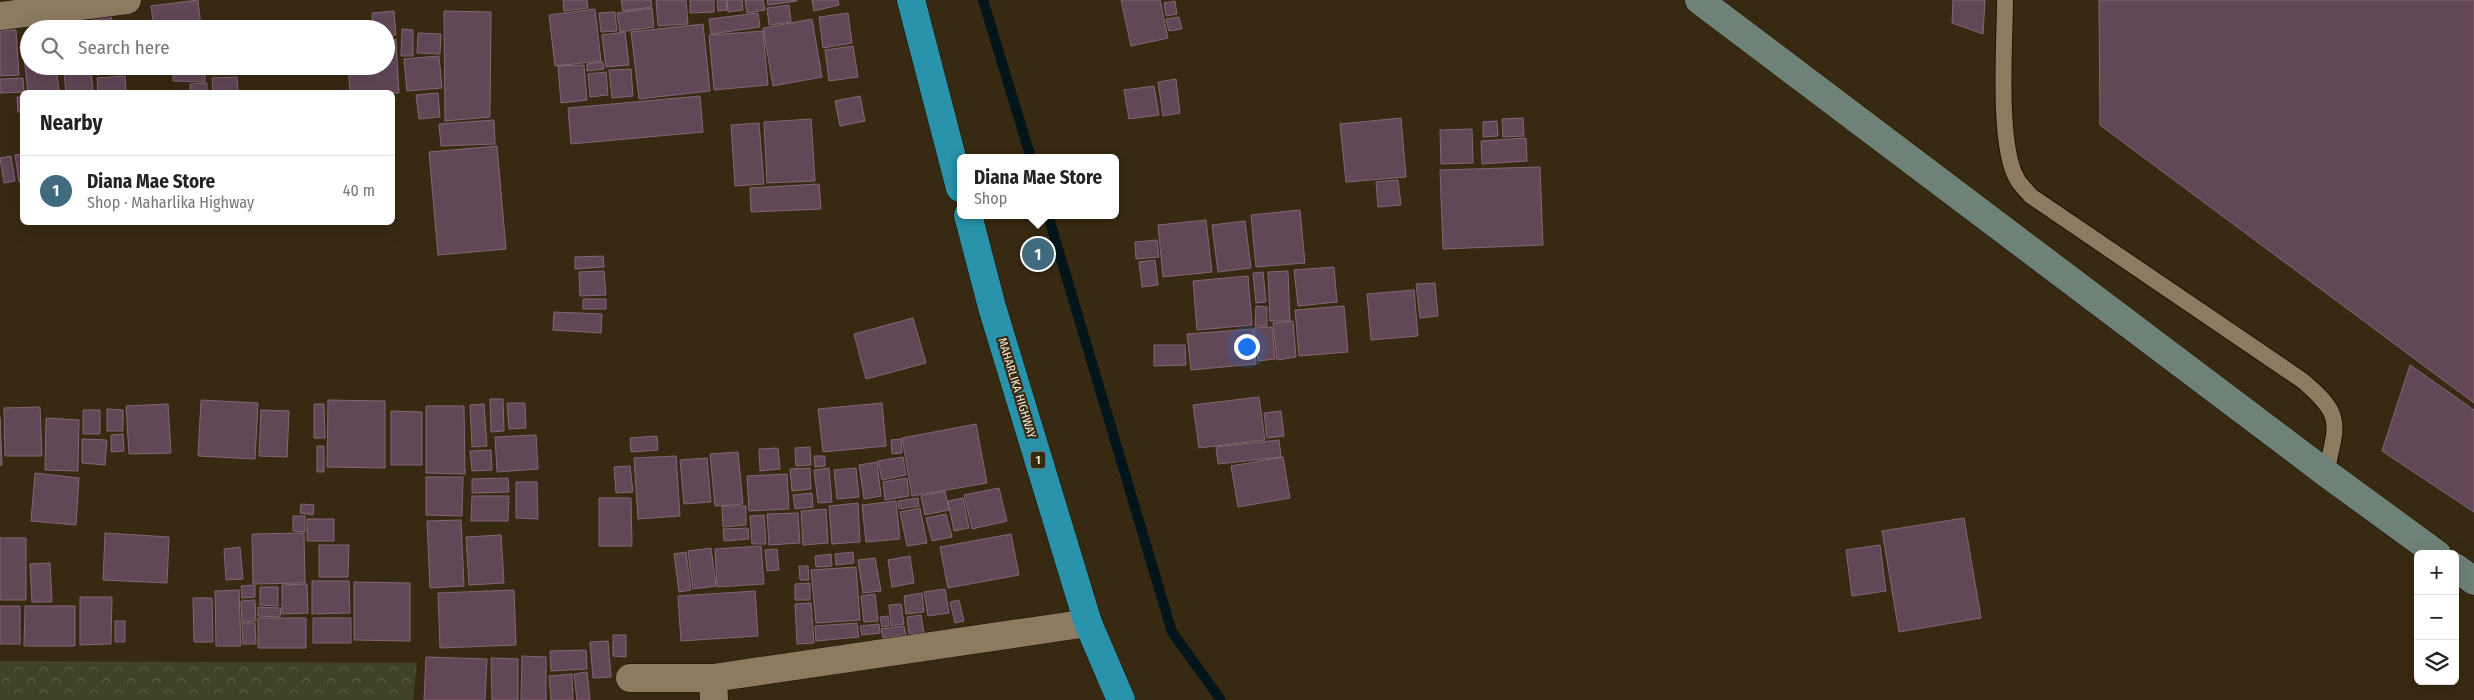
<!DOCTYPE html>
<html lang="en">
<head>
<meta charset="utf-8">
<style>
	body { margin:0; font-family:"Fira Sans Condensed",sans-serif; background:#f6f6f6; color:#222 }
	.controls { position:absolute; right:15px; bottom:15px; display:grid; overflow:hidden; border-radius:8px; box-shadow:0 5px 20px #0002 }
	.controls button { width:45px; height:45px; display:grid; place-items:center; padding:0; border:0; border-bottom:1px solid #e0e0e0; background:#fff; color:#222; font:25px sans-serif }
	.you { position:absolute; left:1246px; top:346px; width:18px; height:18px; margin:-12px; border:4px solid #fff; border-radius:50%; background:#1a73e8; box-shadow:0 0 0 8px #1a73e833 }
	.badge { display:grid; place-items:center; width:32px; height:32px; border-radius:50%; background:#406b7e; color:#fff; font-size:16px; font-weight:700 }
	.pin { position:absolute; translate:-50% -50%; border:2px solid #fff; box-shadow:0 1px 5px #0006 }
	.popup { position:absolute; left:957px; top:154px; width:162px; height:65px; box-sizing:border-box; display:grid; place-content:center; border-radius:8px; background:#fff; filter:drop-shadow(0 1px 4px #0005); font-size:16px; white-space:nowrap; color:#767676 }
	.popup b { font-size:19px; color:#222 }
	.popup::after { content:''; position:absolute; left:50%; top:100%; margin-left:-10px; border:10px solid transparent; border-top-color:#fff }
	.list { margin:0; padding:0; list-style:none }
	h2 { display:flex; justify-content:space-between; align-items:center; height:65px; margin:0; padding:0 20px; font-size:21px }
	h2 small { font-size:16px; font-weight:400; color:#767676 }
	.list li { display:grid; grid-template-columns:32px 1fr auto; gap:15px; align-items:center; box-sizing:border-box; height:70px; padding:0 20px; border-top:1px solid #e0e0e0 }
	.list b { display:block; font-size:19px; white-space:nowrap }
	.list p { margin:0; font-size:16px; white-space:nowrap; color:#767676 }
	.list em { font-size:16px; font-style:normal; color:#767676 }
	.icon { flex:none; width:28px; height:28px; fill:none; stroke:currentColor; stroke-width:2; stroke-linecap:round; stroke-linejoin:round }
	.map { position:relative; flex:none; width:2474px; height:700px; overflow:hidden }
	.search { position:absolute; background:#fff; box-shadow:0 5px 20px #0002; left:20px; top:20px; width:375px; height:55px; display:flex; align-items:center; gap:12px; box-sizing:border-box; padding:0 18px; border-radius:28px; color:#767676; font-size:19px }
	.panel { position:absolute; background:#fff; box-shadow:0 5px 20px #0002; left:20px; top:90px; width:375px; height:135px; border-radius:8px }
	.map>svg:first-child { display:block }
	.forest { fill:url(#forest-crowns) }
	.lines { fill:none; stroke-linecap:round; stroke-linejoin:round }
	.stream { stroke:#01151a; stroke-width:10 }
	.building { fill:#624757; stroke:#846777 }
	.lane-casing { stroke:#1f1100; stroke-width:18 }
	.street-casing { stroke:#1f1100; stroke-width:29 }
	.secondary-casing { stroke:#1f1100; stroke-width:29 }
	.highway-casing { stroke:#1f1100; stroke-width:29 }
	.lane { stroke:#8c7a61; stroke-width:16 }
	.street { stroke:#8c7a61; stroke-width:28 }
	.secondary { stroke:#6e8277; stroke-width:28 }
	.highway { stroke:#2893ab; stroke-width:28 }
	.labels { text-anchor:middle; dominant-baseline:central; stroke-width:4.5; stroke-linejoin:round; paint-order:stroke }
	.shield { fill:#382912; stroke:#baae9d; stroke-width:1 }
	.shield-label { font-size:11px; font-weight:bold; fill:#f1e7d9 }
	.street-label { font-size:12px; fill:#f1e7d9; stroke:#382912 }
</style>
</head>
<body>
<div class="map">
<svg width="2474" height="700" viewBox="0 0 2474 700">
	<defs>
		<pattern id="forest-crowns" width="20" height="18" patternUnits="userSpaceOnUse" patternTransform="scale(1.25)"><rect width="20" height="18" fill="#404325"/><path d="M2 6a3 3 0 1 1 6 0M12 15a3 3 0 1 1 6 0" fill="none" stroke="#5c5e44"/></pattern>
	</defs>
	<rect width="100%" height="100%" fill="#382912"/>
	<path class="forest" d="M0,661L417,663L413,700H0Z"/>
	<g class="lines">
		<path class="stream" d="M983,0L1031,158
			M1048,215L1172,632L1221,700"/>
	</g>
	<path class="building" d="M198,0L201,27L154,29L151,6Z
		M563,0H587L588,8L564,11Z
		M621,0H651L652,7L623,11Z
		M656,0H686L688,24L658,26Z
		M690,0H714V12L690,13Z
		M717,0H726L727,10L718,11Z
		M727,0H742L743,10L728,12Z
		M745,0H763L765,10L747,13Z
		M767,0H797V1L768,5Z
		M812,0H838L839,5L814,11Z
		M1121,0H1160L1168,38L1131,46Z
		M1953,0H1985L1983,34L1952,23Z
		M2099,0H2474V403L2100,125Z
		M1175,1L1177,14L1166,16L1164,3Z
		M789,5L791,22L769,25L767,8Z
		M652,8L654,27L620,32L617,13Z
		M595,9L601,61L555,66L549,15Z
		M394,11L396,35L386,36V29H373L372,13Z
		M444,11L491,12L490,117L445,121Z
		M615,12L617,31L601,32L599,13Z
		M111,13L112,29H94L93,15Z
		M758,13L760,27L711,34L709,19Z
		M848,13L852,43L823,48L819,17Z
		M1179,17L1182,29L1169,31L1166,19Z
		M812,19L822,77L773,86L763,28Z
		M246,23V29H210L209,24Z
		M703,24L710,91L639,99L631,32Z
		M402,29L413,30V56H401Z
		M0,30H16L19,75L0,76Z
		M763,31L768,85L714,90L709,35Z
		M625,32L629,65L606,67L602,35Z
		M418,33L441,34L440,54L417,53Z
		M396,39L399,93L350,92L348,66H386V40Z
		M853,46L858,77L829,81L825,50Z
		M29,48V66H56L59,90L28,92L23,49Z
		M439,56L442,88L407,91L404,59Z
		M603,62L604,69L587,71V64Z
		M584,65L587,100L561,103L558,66Z
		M95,66H117L118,72L96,75Z
		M121,66H134V71L121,73Z
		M173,66H205V82L173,81Z
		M212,66H248L249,72L212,75Z
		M631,69L633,96L612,98L609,70Z
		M91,70L93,92H66L64,73Z
		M606,72L608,95L590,97L588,74Z
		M125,76L126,92H98L97,78Z
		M237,77L238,92H213L212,78Z
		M23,78L24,92L0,93V79Z
		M1176,79L1180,113L1163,116L1158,82Z
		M207,83V92H190V84Z
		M1154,86L1159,115L1129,119L1124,90Z
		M438,93L440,117L419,119L416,95Z
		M700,96L703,132L571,144L568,108Z
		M860,96L865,121L840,126L835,101Z
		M17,97H22V112H18Z
		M1401,118L1406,177L1346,182L1340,124Z
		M1523,118L1524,136L1503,137L1502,119Z
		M811,119L815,181L767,183L764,122Z
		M494,120L495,144L441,146L439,124Z
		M1497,121L1498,136L1483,137V122Z
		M759,123L764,184L735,186L731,125Z
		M1472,129L1473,163L1441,164L1440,130Z
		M1526,138L1527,161L1482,164L1481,141Z
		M497,146L506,249L438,255L429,152Z
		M22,154V182H19L15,155Z
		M11,156L15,181L4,183L0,158Z
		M1540,167L1543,245L1443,249L1440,170Z
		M1398,180L1401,205L1378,207L1376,182Z
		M819,184L821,209L751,212L750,188Z
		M1300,210L1305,263L1256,267L1251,215Z
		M1206,220L1212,272L1163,277L1158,225Z
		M1245,221L1251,268L1218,272L1212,225Z
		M1157,240L1159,257L1136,259L1135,242Z
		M603,256L604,267L575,269V257Z
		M1155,260L1158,285L1142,287L1139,262Z
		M1334,267L1337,302L1298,306L1294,270Z
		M604,271L606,295L580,296L579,272Z
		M1288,271L1290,321H1270L1268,272Z
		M1263,272L1266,302L1256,303L1253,273Z
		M1248,276L1252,325L1197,330L1193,281Z
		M1435,283L1438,316L1420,318L1416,284Z
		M1414,290L1418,336L1371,340L1367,294Z
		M583,299H606V309H583Z
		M1256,306L1267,307V326H1255Z
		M1344,306L1348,352L1299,356L1295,310Z
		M554,312L602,314L601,333L553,330Z
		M913,318L926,363L866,379L854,334Z
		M1293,321L1296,357L1277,360L1273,323Z
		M1272,327L1275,359L1258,361L1254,328Z
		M1253,329L1256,364L1191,370L1187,334Z
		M1154,345H1185L1186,365L1154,366Z
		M2410,365L2474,410V512L2382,451Z
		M1259,397L1265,440L1199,448L1193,405Z
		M490,399H503L504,431L491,432Z
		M201,400L258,403L255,459L198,456Z
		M328,400L385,401V468L327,467Z
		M507,403H525L526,428L509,429Z
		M882,403L886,446L823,452L818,409Z
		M168,404L171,453L129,454L126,406Z
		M314,404H324L325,438H314Z
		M484,404L487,446L472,447L470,405Z
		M426,406H464L465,474L426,473Z
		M40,407L42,456H5L4,408Z
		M107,409L123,410V431H107Z
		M83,410H100V434H83Z
		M261,410L289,411L287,457L259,456Z
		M391,411L422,412V465H391Z
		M1281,411L1284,436L1267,438L1264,413Z
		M0,417L2,465H0Z
		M46,418L79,420L78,471L45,470Z
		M976,424L987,483L912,496L902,438Z
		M123,434L124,451L111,452V435Z
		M536,435L538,469L497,472L495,437Z
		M657,436L658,450L631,452L630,438Z
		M82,439L107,440L105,465L82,463Z
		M901,439L902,453L892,454L891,440Z
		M1279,440L1281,457L1218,464L1216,447Z
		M317,446H324V472H317Z
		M810,447L811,465L796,466L795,448Z
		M778,448L780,469L760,471L759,449Z
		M491,450L492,470L472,471L470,451Z
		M738,452L743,504L715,506L710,454Z
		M676,456L680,516L638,519L634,458Z
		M814,456H825V466L815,467Z
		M903,457L906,475L882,480L878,461Z
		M1283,457L1290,498L1238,507L1231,466Z
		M707,458L711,502L684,504L680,460Z
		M877,462L881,496L864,499L859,465Z
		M630,466L633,492L616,493L614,467Z
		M810,468L811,489L792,491L790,469Z
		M829,468L832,502L818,503L814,470Z
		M856,468L859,497L837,499L834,470Z
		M35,473L79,478L76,525L31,521Z
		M787,474L789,509L749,511L747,476Z
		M426,477H463L462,516L426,515Z
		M508,478L509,492L472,493V479Z
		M907,478L909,496L885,500L883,482Z
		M516,482H537L538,519L516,518Z
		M999,488L1007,521L972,529L964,495Z
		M945,491L949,510L925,515L921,496Z
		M812,493L813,507L795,509L793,495Z
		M472,496H509L508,521H471Z
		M599,498H631L632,546H599Z
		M918,498L919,506L899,509L898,501Z
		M963,498L969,528L954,531L948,501Z
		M896,501L900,539L866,542L862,505Z
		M858,503L860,542L832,544L829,506Z
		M301,504L314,505L313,515L300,513Z
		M722,506H746V525L723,527Z
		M920,508L927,543L907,546L900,512Z
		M826,509L828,543L803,545L801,511Z
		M798,513L800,543L769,545L767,514Z
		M946,514L952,537L932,541L926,518Z
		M764,515L766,544H752L750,516Z
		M293,516H305V532L293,531Z
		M1964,518L1981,618L1899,632L1882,531Z
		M307,519H334V541H307Z
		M461,520L464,586L430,588L427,521Z
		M748,528L749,539L724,541L723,529Z
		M105,533L169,537L167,583L103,580Z
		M304,533L305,583L253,584L252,534Z
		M1011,534L1019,575L948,588L940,547Z
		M501,535L504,583L469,585L466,537Z
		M0,538H26V600H0Z
		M319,545H349L348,577H319Z
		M1880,545L1886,591L1852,596L1846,550Z
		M761,546L764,584L717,587L715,549Z
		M240,547L243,579L226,580L224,549Z
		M711,548L716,586L693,589L688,551Z
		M777,549L779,570L767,571L765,550Z
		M686,552L691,590L679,592L674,554Z
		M853,552L854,563L836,565L835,554Z
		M831,554L832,566L816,567L815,556Z
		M910,556L914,583L892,587L888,560Z
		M875,558L881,591L863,593L858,560Z
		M50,563L52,602H32L30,564Z
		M799,566H808L809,580H800Z
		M856,567L860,620L816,623L811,570Z
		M312,581H349L350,613L312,614Z
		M354,582L410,583V641L354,640Z
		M810,583V600H795V584Z
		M307,584L308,613L282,614V585Z
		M255,585V597L242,598L241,586Z
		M260,587H278V606L260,605Z
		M945,589L949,613L928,616L924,592Z
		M239,590L241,646H216L215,591Z
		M514,590L516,645L440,648L438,593Z
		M755,591L758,636L681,641L678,596Z
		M922,593L924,612L906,614L904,596Z
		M875,594L878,621L864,622L861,596Z
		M80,597H112L111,644L80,645Z
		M193,598H212L213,642H194Z
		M255,600L256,621L242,622L241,601Z
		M959,600L964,621L955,623L950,602Z
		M811,603L814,643L797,644L795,604Z
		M901,604L904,624L891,626L889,605Z
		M0,606H20V644H0Z
		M25,606H75V646H24Z
		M258,607L281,608L280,617L258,616Z
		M921,615L924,633L909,634L907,617Z
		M888,616L889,626L882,627L880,617Z
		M258,618H306V648H258Z
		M313,618H351V643H313Z
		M115,621H125V642H115Z
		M242,623H255L256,644H243Z
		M857,623L859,637L816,641L815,626Z
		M879,624L880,633L862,635L860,626Z
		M904,626L906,635L883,638L881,629Z
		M613,635H626V657L613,656Z
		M608,641L611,677L593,678L590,642Z
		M586,650L587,669L551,671L550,651Z
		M522,656L546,657V700H521Z
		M426,657L487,659L485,700H424Z
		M491,658L518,659V700H492Z
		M587,672L590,700H577L574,674Z
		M572,674L573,700H551L549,676Z"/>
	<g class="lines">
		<g class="lane-casing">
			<path id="lane" d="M2005,0C2005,42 1997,145 2017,179C2020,185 2027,191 2031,196L2303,381C2344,416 2337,423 2326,473"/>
		</g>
		<g class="street-casing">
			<path id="street" d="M0,16L127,0
				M630,678H713
				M714,700L713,678L1088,623"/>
		</g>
		<g class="secondary-casing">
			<path id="secondary" d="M1699,0L2326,473L2437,554
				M2455,567L2474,581"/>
		</g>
		<g class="highway-casing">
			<path id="highway" d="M911,0L960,188
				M968,215L992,307L1088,623L1121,700"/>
		</g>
		<use href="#lane" class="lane"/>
		<use href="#street" class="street"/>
		<use href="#secondary" class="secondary"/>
		<use href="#highway" class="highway"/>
	</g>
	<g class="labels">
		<rect class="shield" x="1030.5" y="451.5" width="15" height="17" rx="4"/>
		<g class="shield-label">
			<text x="1038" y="460">1</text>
		</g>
		<g class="street-label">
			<text transform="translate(1017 388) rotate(73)">MAHARLIKA HIGHWAY</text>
		</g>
	</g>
</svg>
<div class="controls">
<button>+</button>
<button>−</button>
<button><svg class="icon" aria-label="layers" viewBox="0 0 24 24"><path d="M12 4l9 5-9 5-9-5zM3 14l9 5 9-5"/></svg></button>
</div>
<div class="you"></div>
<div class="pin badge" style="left:1038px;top:254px">1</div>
<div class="popup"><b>Diana Mae Store</b>Shop</div>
<div class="search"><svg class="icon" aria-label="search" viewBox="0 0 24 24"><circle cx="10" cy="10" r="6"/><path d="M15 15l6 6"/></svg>Search here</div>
<section class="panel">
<h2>Nearby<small></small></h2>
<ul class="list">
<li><span class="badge">1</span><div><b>Diana Mae Store</b><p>Shop · Maharlika Highway</p></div><em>40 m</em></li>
</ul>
</section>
</div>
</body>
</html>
